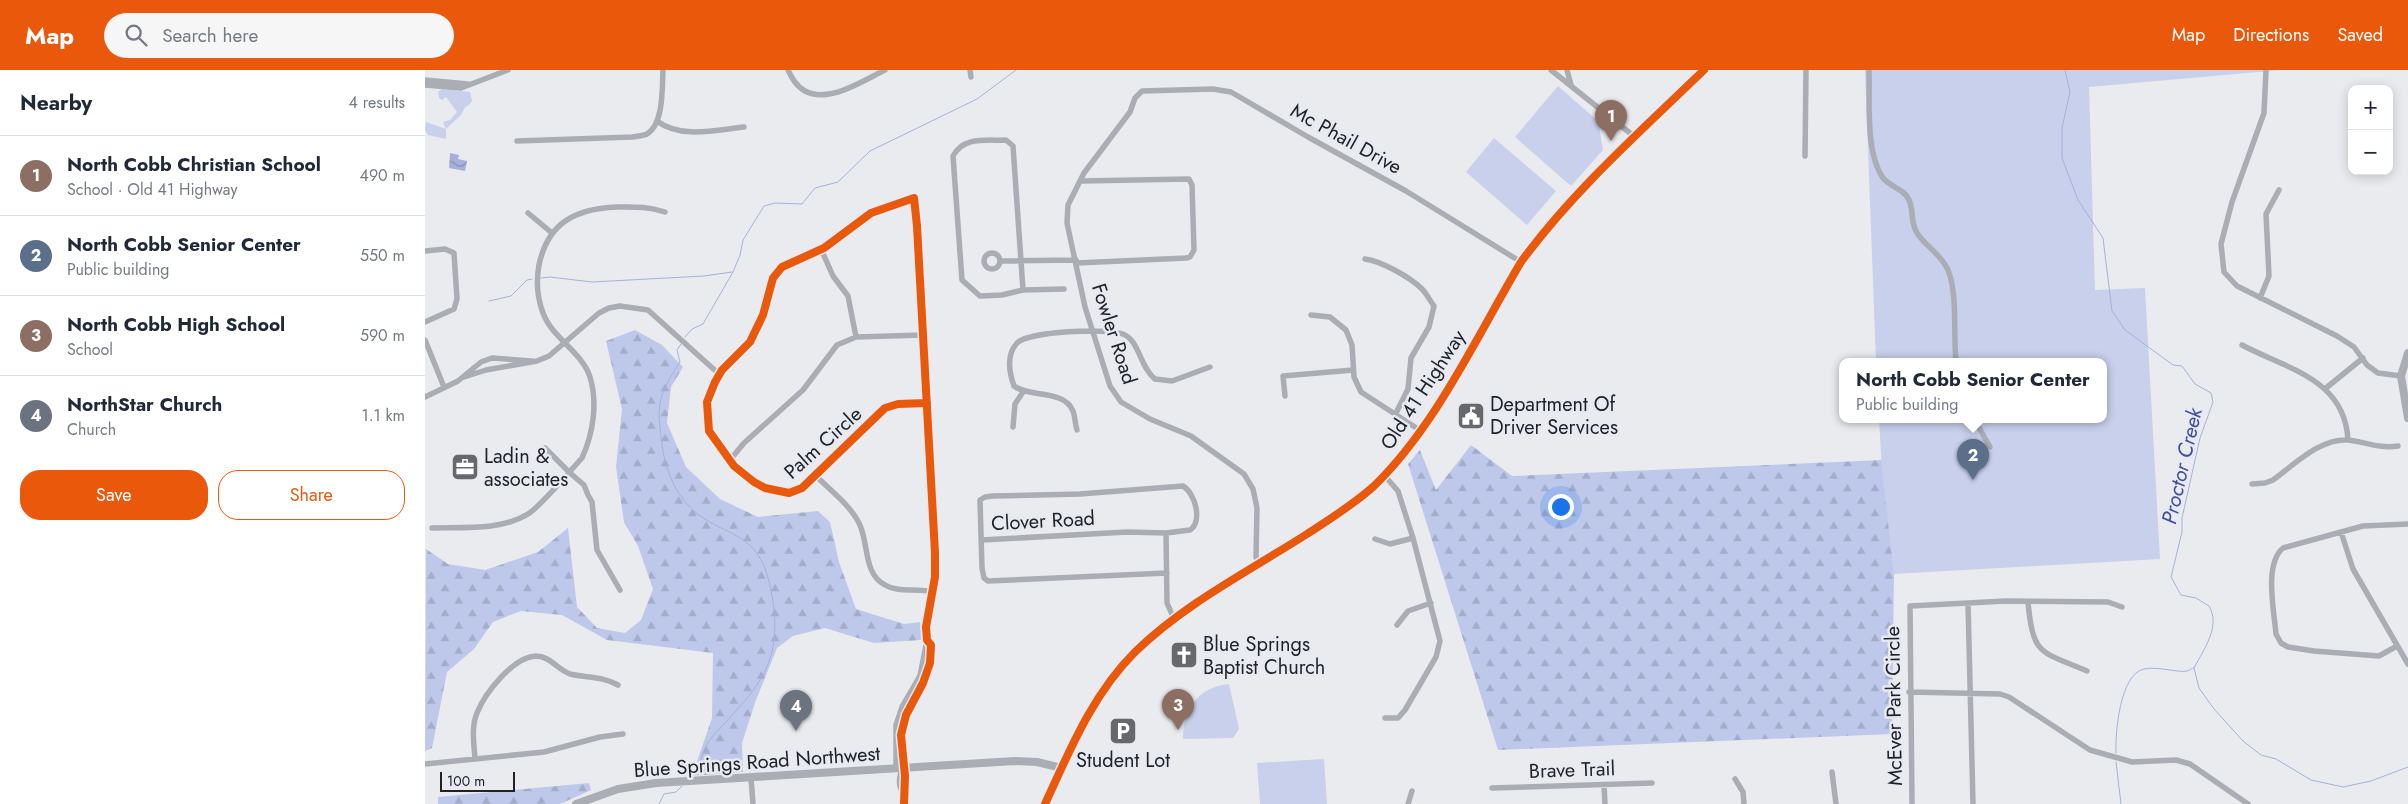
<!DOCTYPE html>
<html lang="en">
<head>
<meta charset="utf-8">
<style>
	body { margin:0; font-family:Jost,sans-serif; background:#f6f6f7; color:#1f2937 }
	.controls { position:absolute; right:15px; top:15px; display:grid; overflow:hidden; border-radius:10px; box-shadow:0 2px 12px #0003 }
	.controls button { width:45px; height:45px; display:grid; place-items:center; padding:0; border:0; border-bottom:1px solid #e0e1e3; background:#fff; color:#1f2937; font:25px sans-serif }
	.scale { position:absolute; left:15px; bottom:12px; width:75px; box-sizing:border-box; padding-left:5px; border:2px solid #212225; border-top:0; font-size:14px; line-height:18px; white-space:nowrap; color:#212225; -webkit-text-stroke:4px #e7eaf2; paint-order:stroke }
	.you { position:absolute; left:1135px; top:436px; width:18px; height:18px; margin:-12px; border:4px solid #fff; border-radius:50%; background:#1a73e8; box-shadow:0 0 0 8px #1a73e833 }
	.badge { display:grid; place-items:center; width:32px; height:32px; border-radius:50%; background:#ea580c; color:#fff; font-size:16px; font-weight:700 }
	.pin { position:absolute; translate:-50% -41px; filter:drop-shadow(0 1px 2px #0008) }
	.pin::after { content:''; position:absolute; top:26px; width:18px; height:15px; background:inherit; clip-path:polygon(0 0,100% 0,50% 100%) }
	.popup { position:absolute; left:1414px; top:288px; width:268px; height:65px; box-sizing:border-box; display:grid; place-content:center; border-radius:10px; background:#fff; filter:drop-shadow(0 1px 4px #0005); font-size:16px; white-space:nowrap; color:#747a83 }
	.popup b { font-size:19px; color:#1f2937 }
	.popup::after { content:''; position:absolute; left:50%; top:100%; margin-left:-10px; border:10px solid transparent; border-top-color:#fff }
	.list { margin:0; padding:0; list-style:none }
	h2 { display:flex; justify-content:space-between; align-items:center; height:65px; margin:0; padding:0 20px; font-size:21px }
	h2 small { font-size:16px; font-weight:400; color:#747a83 }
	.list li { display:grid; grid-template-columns:32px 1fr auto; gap:15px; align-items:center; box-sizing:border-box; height:80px; padding:0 20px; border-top:1px solid #e0e1e3 }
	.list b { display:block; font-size:19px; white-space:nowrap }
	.list p { margin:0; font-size:16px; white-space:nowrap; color:#747a83 }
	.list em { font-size:16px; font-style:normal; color:#747a83 }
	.actions { display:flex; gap:10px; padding:15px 20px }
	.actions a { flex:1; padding:11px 0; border:1px solid #ea580c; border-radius:20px; text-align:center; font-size:18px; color:#ea580c }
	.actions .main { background:#ea580c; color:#fff }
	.icon { flex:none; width:28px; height:28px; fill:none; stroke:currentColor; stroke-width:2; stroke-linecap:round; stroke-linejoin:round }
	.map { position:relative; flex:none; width:1983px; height:734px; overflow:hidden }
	header { display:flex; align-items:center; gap:30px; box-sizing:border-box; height:70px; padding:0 25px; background:#ea580c; color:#fff }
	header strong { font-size:24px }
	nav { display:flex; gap:28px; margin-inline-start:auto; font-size:18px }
	.search { width:350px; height:45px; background:#f6f6f7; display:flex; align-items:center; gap:12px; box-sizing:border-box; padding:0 18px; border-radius:28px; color:#747a83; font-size:19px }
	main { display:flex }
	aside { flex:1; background:#fff }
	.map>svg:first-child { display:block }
	.forest { fill:url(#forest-firs) }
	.park { fill:#c8d0eb }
	.water { fill:url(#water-waves) }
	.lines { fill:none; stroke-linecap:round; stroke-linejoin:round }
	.stream { stroke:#a5b1db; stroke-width:1 }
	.minor { stroke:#aaadb4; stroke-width:5.5 }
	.tertiary { stroke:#aaadb4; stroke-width:8 }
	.secondary { stroke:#a9abb4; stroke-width:9 }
	.cycleway-casing { stroke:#e7eaf2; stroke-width:11 }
	.cycleway { stroke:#e8590c; stroke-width:8 }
	.labels { text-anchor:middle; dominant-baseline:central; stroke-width:5; stroke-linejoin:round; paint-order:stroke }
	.street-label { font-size:20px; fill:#212225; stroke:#e7eaf2 }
	.poi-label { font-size:20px; fill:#212225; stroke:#e7eaf2; text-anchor:start }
	.water-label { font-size:21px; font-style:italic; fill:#404f97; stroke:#e7eaf2 }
</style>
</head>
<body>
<header>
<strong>Map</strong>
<div class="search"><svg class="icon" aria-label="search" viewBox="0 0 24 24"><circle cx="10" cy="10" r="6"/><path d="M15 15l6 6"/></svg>Search here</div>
<nav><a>Map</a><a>Directions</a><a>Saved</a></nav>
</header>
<main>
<aside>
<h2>Nearby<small>4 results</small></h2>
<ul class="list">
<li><span class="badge" style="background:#8d6e63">1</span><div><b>North Cobb Christian School</b><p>School · Old 41 Highway</p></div><em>490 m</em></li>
<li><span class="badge" style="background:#5c6f8a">2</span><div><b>North Cobb Senior Center</b><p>Public building</p></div><em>550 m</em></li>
<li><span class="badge" style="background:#8d6e63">3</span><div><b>North Cobb High School</b><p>School</p></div><em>590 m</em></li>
<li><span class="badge" style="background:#6b7280">4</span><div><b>NorthStar Church</b><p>Church</p></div><em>1.1 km</em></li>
</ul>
<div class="actions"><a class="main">Save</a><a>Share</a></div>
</aside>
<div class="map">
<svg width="1983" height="734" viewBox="0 0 1983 734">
	<defs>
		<pattern id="forest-firs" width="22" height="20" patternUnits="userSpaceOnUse" patternTransform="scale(1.25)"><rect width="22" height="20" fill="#bec8eb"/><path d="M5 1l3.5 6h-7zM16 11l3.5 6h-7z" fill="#a3acc9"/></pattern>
		<pattern id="water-waves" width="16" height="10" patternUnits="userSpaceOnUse" patternTransform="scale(1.25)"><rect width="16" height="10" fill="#a5b1db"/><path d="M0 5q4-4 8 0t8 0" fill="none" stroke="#8690b1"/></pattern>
	</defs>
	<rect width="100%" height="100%" fill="#eaebef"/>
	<path class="forest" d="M210,260L237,275L258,297L246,317L242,353L261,397L295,429L333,447L393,441L405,452L414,492L431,539L479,554L495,552L496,570L449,573L400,558L368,566L352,578L331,630L317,673L318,702L267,706L287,648L288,583L182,570L137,545L96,541L68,552L49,579L22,602L7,678L0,681L1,479L23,494L60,500L113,482L143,458L152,537L172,558L200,563L216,550L228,519L213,476L199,452L191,397L197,339L181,271Z
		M1046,375L1087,406L1458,390L1469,504L1467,664L1073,680L983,394L995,380L1011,420Z
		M164,713L166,720L135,734H13V727Z"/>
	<path class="park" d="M1440,0H1856L1664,17L1670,220L1720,218L1735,489L1469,504L1457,400L1454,349H1678V291H1451Z
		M1133,16L1173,51L1178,80L1146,116L1090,67Z
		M17,19L45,22L47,31L44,35L40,37L36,45L21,59V69L3,65L0,60L1,52L21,59L18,52L25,50L32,42L21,27L17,30L14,28L13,22Z
		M1069,68L1131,121L1102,155L1041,102Z
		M804,614L814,659L808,668L758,669C758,639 773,617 804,614Z
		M899,689L902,734H835L832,693Z"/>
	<path class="water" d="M25,83L34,85L33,89L42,91L40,101L24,98Z"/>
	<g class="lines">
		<path class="stream" d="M1640,0L1645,22L1637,58V88L1653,130L1678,168L1687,241L1700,260L1748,295L1757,296L1770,314L1786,323L1788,332L1775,368L1757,448V462L1746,507L1756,525L1771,528L1784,536C1796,556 1779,579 1769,598C1767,598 1765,600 1762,601C1754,603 1732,596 1719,599C1695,604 1690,663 1691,683
			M116,208L125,207L167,212L279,206L307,202
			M64,231L86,226L102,210L107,209
			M260,267L267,259L278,254L308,202L315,185L318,170L339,136L350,133L377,134L390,118L413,112L445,81L552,29L591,0
			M256,274L252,280L255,292C247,304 238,318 235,333C233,344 235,355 236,367C239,397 249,426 274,445C292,459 318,464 331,482C346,501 352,546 349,569C345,614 309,640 283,672C278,680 276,692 272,701
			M1769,598L1774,618L1789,639L1818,671L1836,685L1851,689L1886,710L1918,717L1946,711L1983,697
			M1691,692L1696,734
			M234,734L239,724L251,722L257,716"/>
		<path class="minor" d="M363,0C367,8 371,16 380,21C404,34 439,10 460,0
			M545,0L546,7
			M1126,0L1210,67
			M1142,0L1146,15
			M1444,0C1445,31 1440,82 1458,108C1465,117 1480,119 1484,130C1489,140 1485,152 1492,163C1501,177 1516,184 1523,200C1533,225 1528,264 1531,291
			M1841,0L1839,43L1807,132L1796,174L1799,202L1812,216L1912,266L1929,277L1942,295L1953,303L1976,306
			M0,10L43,14
			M0,15L36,18L83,0
			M232,51C256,69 290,60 319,57
			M92,71L207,67C211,66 218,66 222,64C239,54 237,17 238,0
			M1380,86L1381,0
			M103,143L127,163
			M396,179L408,206L423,226L431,267
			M0,181L20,179L29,183L32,229L29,239L0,252
			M559 191a8 8 0 1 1 16 0a8 8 0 1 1-16 0Z
			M940,189C956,191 985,207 997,219C1002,224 1005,231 1009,236L1004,257L986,288L983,319L971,343
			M575,191L651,190
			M652,193L761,188L765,187L769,180L767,115L764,109L656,111
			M598,220L588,76L581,70C561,71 539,66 528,86L537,210L555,226L577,225L598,220L639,219
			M1835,228L1844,206L1841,144L1854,120
			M886,245L905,247L921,260L927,275L929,307L936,322L996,361
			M0,270L19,317
			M1817,275C1862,299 1920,309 1923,370
			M39,307L61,300L112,291L124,286L174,243L184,238L195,236L223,240L294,304
			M1901,318L1938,288
			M860,326L858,306L928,300
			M0,327L33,311L56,292L67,288L107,291
			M1549,349L1565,377
			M588,357L590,334L598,322
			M652,360C650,354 650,346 648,341C639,319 605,328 589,316C584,302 581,285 592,273C603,261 683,258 698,264C715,271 714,296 730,309L747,311L785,297
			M120,378L144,402
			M305,390L319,373L378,320L412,275L431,267L498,265
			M143,403L144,402L159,415L163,425L167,432L172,480L195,520
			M390,405C405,420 425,435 434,453C444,472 438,504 460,515C473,523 491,518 508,522
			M959,405L973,421L988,468L1015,571L1011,587L980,640L973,648H960
			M1827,414L1840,413L1848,410C1869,395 1895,368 1923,370C1941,372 1955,379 1973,376
			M7,458C38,457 75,461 103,444C116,436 144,402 157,388C168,364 173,333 165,307C157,282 127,268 118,243C112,227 111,211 114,195C123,152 151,139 191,137C210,137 221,136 240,142
			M1916,462L1928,499L1983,594
			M741,463L742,533L749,549
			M950,469L965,474L988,468
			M557,470L702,462L741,463L765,460C778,451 770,423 758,416L655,424L568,426L560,427L555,430L557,498L559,508L563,511L742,503
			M834,495L831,487L832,438L828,419L819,404L766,366L725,349L696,332L685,316L660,237L642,153L643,135L659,103L705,42L710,28L717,21L788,19L806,22L883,67L981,121L1096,192
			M1603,532C1608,586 1615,581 1662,601
			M1543,533L1548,734
			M972,555L983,541L1006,533
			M1972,576L1954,586L1889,581L1863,577L1856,573L1851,564C1849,540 1839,494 1858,478L1938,456L1983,454
			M1484,622L1575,624L1584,627L1665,680L1707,692L1751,690L1765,694L1823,734
			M50,689C49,674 46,657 52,643C60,623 88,587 111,586C125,586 133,600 145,604C162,608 177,606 193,615
			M0,694L119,682L175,667L198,664
			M471,698V655L477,637L495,606L502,570
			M477,698C475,706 472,715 478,722
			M1407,702L1411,734
			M326,708L328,734
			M1310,709L1318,722L1319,734
			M1179,715L1180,734
			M1067,718L1227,713
			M479,734L480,706L476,665L481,645L498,613L505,593L506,575L502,570L501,557L510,507V483L492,156L489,128L446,143L399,178L357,197L348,208L338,245L325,272L297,300L290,312L282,332L284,361L309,396L329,412L340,418L364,423L377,418L460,338L473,334L502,333
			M983,734L987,721
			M1487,734L1485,536L1581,531L1683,532L1697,537"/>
		<path class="tertiary" d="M1983,283L1976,306L1983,348
			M151,734L193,719L231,713L590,691L612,692L637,698"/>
		<path class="secondary" d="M620,734C645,680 667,625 710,582C759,534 824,501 882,464C905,449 928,435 949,416C1011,356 1052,266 1096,192C1148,121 1216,61 1279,0"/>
		<g class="cycleway-casing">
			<path id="cycleway" d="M479,734L480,706L476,665L481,645L498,613L505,593L506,575L502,570L501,557L510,507V483L492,156L489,128L446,143L399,178L357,197L348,208L338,245L325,272L297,300L290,312L282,332L284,361L309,396L329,412L340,418L364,423L377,418L460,338L473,334L502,333
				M620,734C645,680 667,625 710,582C759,534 824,501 882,464C905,449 928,435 949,416C1011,356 1052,266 1096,192C1148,121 1216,61 1279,0"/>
		</g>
		<use href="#cycleway" class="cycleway"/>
	</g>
	<defs>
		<g id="civic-square" transform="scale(1.4375)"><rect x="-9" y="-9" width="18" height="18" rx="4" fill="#67686c" stroke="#e7eaf2"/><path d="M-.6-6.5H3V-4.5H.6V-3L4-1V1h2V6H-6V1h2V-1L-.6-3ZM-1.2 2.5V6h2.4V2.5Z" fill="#fff"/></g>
		<g id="office-square" transform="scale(1.4375)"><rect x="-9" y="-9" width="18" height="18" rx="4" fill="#67686c" stroke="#e7eaf2"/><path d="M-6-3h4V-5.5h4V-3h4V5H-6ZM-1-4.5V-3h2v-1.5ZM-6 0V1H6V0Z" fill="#fff"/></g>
		<g id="church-square" transform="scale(1.4375)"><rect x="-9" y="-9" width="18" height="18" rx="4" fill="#67686c" stroke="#e7eaf2"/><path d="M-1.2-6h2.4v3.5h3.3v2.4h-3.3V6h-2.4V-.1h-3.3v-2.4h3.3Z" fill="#fff"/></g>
		<g id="parking-square" transform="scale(1.4375)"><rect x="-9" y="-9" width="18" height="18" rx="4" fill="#67686c" stroke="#e7eaf2"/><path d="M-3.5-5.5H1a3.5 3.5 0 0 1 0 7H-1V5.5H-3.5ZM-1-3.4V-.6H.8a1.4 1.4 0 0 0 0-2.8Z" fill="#fff"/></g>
	</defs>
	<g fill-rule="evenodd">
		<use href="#civic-square" x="1046" y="346"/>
		<use href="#office-square" x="40" y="397"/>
		<use href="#church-square" x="759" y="585"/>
		<use href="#parking-square" x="698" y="661"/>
	</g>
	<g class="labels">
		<g class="street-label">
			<text transform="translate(921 69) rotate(29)">Mc Phail Drive</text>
			<text transform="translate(689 264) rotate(72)">Fowler Road</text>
			<text transform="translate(998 320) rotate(-57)">Old 41 Highway</text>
			<text transform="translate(398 373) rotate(-42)">Palm Circle</text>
			<text transform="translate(618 451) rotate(-3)">Clover Road</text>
			<text transform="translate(1469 636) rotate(-91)">McEver Park Circle</text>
			<text transform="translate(332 692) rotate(-4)">Blue Springs Road Northwest</text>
			<text transform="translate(1147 700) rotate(-2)">Brave Trail</text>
		</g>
		<g class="poi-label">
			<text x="1065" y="334">Department Of<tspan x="1065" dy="23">Driver Services</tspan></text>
			<text x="59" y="386">Ladin &amp;<tspan x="59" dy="23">associates</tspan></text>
			<text x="778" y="574">Blue Springs<tspan x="778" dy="23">Baptist Church</tspan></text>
			<text x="698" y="690" text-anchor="middle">Student Lot</text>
		</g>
		<g class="water-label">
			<text transform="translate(1757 396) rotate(-77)">Proctor Creek</text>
		</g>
	</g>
</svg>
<div class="controls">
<button>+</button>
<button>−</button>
</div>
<div class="scale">100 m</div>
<div class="you"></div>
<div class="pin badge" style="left:1186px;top:71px;background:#8d6e63">1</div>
<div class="pin badge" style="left:1548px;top:410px;background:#5c6f8a">2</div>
<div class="popup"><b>North Cobb Senior Center</b>Public building</div>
<div class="pin badge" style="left:753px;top:660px;background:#8d6e63">3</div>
<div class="pin badge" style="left:371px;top:661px;background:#6b7280">4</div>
</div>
</main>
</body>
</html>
